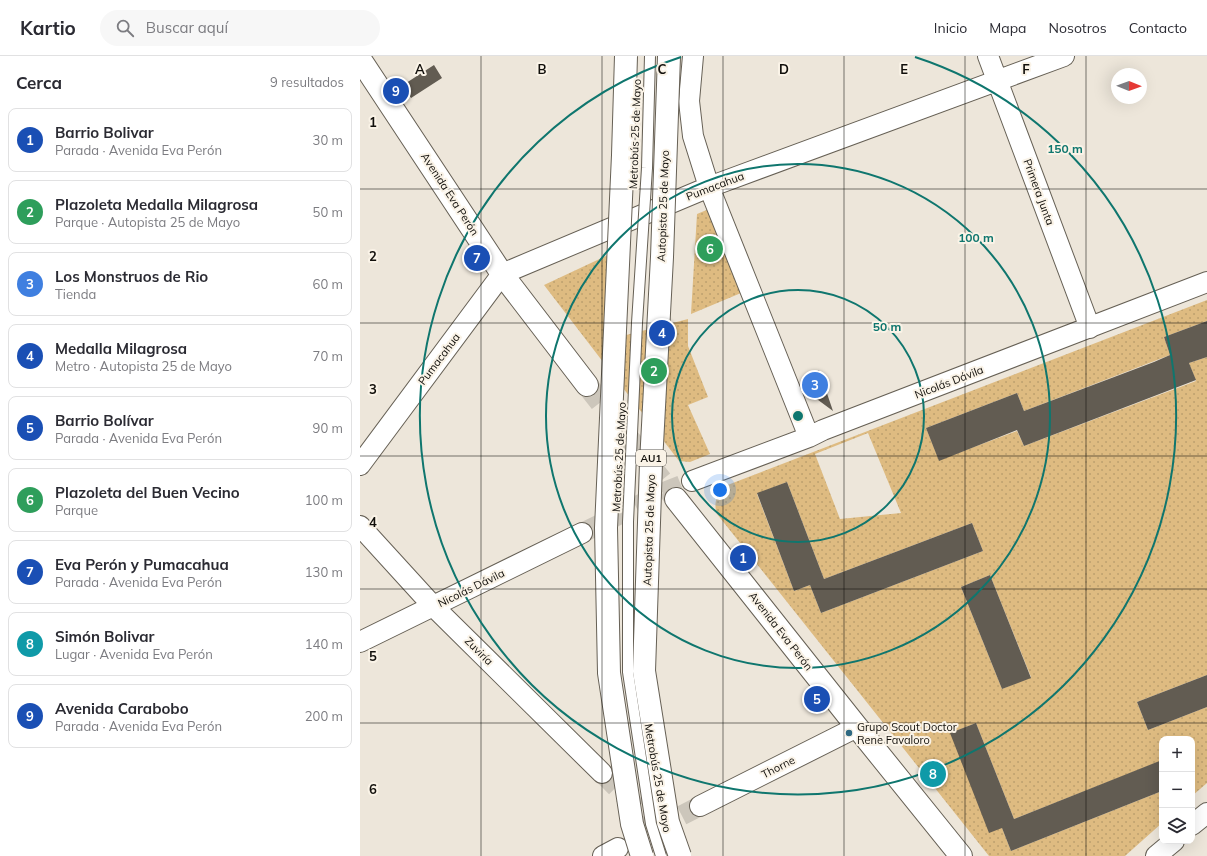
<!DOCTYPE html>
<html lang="es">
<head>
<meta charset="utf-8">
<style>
	body { margin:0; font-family:Mulish,sans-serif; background:#f7f7f7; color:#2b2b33 }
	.controls { position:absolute; right:12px; bottom:12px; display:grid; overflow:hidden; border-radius:8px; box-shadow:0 4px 16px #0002 }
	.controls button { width:36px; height:36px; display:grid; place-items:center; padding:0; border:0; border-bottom:1px solid #e1e1e2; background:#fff; color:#2b2b33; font:20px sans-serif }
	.compass { position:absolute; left:751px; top:12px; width:36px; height:36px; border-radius:50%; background:#fff; box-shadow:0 4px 16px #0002; rotate:91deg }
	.you { position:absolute; left:360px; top:434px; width:14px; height:14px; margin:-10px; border:3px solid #fff; border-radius:50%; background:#1a73e8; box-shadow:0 0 0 6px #1a73e833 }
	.badge { display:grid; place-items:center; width:26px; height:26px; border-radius:50%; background:#2f6982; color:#fff; font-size:13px; font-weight:700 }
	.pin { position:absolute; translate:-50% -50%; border:2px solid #fff; box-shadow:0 1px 4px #0006 }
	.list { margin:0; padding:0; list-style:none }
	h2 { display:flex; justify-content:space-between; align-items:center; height:52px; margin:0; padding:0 16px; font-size:17px }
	h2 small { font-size:13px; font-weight:400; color:#7c7c81 }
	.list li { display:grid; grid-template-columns:26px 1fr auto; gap:12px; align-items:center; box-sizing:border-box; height:64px; margin:0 8px 8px; padding:0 8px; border:1px solid #e1e1e2; border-radius:8px }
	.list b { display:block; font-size:15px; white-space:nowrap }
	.list p { margin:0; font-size:13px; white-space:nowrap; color:#7c7c81 }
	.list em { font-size:13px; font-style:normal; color:#7c7c81 }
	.icon { flex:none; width:22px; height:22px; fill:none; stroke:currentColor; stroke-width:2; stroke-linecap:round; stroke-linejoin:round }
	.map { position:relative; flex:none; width:847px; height:800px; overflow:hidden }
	header { display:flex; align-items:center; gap:24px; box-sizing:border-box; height:56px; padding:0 20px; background:#fff; border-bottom:1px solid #e1e1e2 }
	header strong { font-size:19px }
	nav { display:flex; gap:22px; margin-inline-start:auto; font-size:14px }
	.search { width:280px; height:36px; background:#f7f7f7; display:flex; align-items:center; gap:10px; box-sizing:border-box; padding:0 14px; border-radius:22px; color:#7c7c81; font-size:15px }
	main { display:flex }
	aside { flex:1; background:#fff }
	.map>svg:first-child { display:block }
	.green { fill:url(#green-dots); fill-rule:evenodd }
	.building { fill:#625c52 }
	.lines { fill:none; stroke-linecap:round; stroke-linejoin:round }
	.street-tunnel { stroke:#ccc6bb; stroke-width:20; stroke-dasharray:20 10; stroke-linecap:butt }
	.secondary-tunnel { stroke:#ccc6bb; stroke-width:22; stroke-dasharray:22 11; stroke-linecap:butt }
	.street-casing { stroke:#666055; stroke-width:22 }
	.secondary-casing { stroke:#666055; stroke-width:24 }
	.street { stroke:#fff; stroke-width:20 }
	.secondary { stroke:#fff; stroke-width:22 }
	.lane-bridge-casing { stroke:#666055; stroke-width:12; stroke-linecap:butt }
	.highway-bridge-casing { stroke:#666055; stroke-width:24; stroke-linecap:butt }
	.lane-bridge { stroke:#fff; stroke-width:10 }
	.highway-bridge { stroke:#fff; stroke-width:22 }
	.grid { fill:none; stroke:#110f0b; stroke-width:1; stroke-opacity:0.55 }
	.ring { fill:none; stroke:#0f766e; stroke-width:2 }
	.poi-dot { fill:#2f6982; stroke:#faf3e7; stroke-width:1.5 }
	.labels { text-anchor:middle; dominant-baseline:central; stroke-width:4; stroke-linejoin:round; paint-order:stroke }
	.shield { fill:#faf3e7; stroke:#57534d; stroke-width:1 }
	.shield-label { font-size:10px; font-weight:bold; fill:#110f0b }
	.street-label { font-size:11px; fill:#110f0b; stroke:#faf3e7 }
	.poi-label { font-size:11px; fill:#110f0b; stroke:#faf3e7; text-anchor:start }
	.grid-label { font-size:13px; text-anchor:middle; font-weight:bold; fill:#110f0b; stroke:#faf3e7; stroke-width:4; stroke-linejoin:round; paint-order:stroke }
	.centre { fill:#0f766e; stroke:#faf3e7; stroke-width:2 }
	.ring-label { font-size:12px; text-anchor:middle; font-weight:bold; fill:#0f766e; stroke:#faf3e7; stroke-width:4; stroke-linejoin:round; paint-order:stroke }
</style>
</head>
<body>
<header>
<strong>Kartio</strong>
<div class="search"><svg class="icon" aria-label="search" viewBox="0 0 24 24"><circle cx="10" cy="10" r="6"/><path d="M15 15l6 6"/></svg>Buscar aquí</div>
<nav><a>Inicio</a><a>Mapa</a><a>Nosotros</a><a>Contacto</a></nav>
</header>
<main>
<aside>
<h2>Cerca<small>9 resultados</small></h2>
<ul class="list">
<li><span class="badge" style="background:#1a4fb4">1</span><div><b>Barrio Bolivar</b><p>Parada · Avenida Eva Perón</p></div><em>30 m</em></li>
<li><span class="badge" style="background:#2e9e5b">2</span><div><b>Plazoleta Medalla Milagrosa</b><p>Parque · Autopista 25 de Mayo</p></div><em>50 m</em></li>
<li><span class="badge" style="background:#3f7fe0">3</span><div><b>Los Monstruos de Rio</b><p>Tienda</p></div><em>60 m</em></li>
<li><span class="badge" style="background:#1a4fb4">4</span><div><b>Medalla Milagrosa</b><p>Metro · Autopista 25 de Mayo</p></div><em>70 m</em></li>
<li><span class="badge" style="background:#1a4fb4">5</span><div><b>Barrio Bolívar</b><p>Parada · Avenida Eva Perón</p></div><em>90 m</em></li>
<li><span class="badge" style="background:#2e9e5b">6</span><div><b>Plazoleta del Buen Vecino</b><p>Parque</p></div><em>100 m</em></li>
<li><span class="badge" style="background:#1a4fb4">7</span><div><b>Eva Perón y Pumacahua</b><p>Parada · Avenida Eva Perón</p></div><em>130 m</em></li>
<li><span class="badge" style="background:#0f9aa8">8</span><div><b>Simón Bolivar</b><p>Lugar · Avenida Eva Perón</p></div><em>140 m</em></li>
<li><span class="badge" style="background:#1a4fb4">9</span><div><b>Avenida Carabobo</b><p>Parada · Avenida Eva Perón</p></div><em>200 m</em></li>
</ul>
</aside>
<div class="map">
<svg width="847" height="800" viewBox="0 0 847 800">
	<defs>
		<pattern id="green-dots" width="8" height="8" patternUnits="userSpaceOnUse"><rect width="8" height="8" fill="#debb81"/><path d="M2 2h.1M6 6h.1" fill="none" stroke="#bda06e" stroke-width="1.8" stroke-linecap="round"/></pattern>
	</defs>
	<rect width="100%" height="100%" fill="#ede6da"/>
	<path class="green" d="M349,153L381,237L331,258L337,158Z
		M248,199L243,285L328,263V290L348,341L328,349L350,398L330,406L319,405L184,229Z
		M847,244V265L804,281L810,299L664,355L657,337L566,372L579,404L657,375L664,390L836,325L829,307L847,301V619L777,646L788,674L847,651V727L832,740V683H802V706L801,705L654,763L616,667L591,677L642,772L651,795L802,735V767L765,800H629L357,458C353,447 357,438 365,430ZM508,377L541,457L480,463L455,398ZM427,426L464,523L612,467L623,495L461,557L450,529L434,535L397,438ZM630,519L671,621L642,633L601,531Z"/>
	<path class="building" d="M74,9L82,22L51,42L43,29Z
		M847,265V301L829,307L836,324L664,390L657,374L579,405L566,372L657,337L664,355L794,306L810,299L804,281Z
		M459,314L473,355L450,338L444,320Z
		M427,426L464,523L612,467L623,495L461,557L450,529L434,535L397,437Z
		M630,519L671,622L642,633L601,531Z
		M847,619V651L788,674L777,646Z
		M616,667L654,763L802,704V735L651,795L642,772L629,777L590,677Z"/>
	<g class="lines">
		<path class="street-tunnel" d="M222,477L309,434L332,425
			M242,717L297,772L316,797
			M295,773L340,750"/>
		<path class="secondary-tunnel" d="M227,329L316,443"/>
		<g class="street-casing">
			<path id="street" d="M333,0L329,45L333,80L349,131L449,381
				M628,0L730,272
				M0,409L142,218L349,131L704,0
				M332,425L449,381L463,374L847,226
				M0,470L73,550L242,717
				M0,586L222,477
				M340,750L497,671
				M832,769L847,757
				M243,800L258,792
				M796,800L814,785"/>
		</g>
		<g class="secondary-casing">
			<path id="secondary" d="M0,3L142,218L227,329
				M316,443L497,671L601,800"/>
		</g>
		<use href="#street" class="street"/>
		<use href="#secondary" class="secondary"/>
		<g class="lane-bridge-casing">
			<path id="lane-bridge" d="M290,0L287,112L277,267L268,466V616L291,768L301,800"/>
		</g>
		<g class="highway-bridge-casing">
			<path id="highway-bridge" d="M266,0L263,99L246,472L249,617L272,768L282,800
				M309,0L302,201L291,407L284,615L308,766L320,800"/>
		</g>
		<use href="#lane-bridge" class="lane-bridge"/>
		<use href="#highway-bridge" class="highway-bridge"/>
	</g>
	<path class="grid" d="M121,0V800M242,0V800M363,0V800M484,0V800M605,0V800M726,0V800M0,133H847M0,267H847M0,400H847M0,533H847M0,667H847"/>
	<g class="ring">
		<circle cx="438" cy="360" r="126"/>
		<circle cx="438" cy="360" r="252"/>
		<path d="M555 1A378 378 0 1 1 321 1"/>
	</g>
	<circle class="poi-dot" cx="489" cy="677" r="4"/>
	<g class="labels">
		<rect class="shield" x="276" y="394" width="30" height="16" rx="3"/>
		<g class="shield-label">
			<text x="291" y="402">AU1</text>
		</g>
		<g class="street-label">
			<text transform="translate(275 78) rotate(-88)">Metrobús 25 de Mayo</text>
			<text transform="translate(355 130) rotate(-21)">Pumacahua</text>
			<text transform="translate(679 136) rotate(70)">Primera Junta</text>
			<text transform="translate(90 138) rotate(57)">Avenida Eva Perón</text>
			<text transform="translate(303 150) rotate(-88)">Autopista 25 de Mayo</text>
			<text transform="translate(79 303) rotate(-53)">Pumacahua</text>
			<text transform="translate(589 326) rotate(-21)">Nicolás Dávila</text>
			<text transform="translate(259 401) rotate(-87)">Metrobús 25 de Mayo</text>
			<text transform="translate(289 474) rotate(-88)">Autopista 25 de Mayo</text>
			<text transform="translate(111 532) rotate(-26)">Nicolás Dávila</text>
			<text transform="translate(421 575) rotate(52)">Avenida Eva Perón</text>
			<text transform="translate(119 595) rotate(45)">Zuviría</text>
			<text transform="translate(418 711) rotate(-27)">Thorne</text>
			<text transform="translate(298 722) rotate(80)">Metrobús 25 de Mayo</text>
		</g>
		<g class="poi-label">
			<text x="497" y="671">Grupo Scout Doctor<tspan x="497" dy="13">Rene Favaloro</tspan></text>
		</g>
	</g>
	<g class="grid-label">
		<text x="60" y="18">A</text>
		<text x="182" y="18">B</text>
		<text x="302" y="18">C</text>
		<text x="424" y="18">D</text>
		<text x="544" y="18">E</text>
		<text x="666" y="18">F</text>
		<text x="13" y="71">1</text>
		<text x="13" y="205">2</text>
		<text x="13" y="338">3</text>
		<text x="13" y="471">4</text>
		<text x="13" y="605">5</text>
		<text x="13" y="738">6</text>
	</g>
	<circle cx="438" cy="360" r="6" class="centre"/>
	<g class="ring-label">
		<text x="705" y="97">150 m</text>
		<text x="616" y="186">100 m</text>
		<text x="527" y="275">50 m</text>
	</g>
</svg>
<div class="controls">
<button>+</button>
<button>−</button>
<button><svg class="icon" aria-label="layers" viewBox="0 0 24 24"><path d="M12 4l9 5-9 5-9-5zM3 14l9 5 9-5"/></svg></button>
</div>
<svg class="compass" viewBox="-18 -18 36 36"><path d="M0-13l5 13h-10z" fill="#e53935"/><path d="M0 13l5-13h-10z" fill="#7c7c81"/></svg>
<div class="you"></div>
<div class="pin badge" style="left:383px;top:502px;background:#1a4fb4">1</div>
<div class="pin badge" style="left:294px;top:315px;background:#2e9e5b">2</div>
<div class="pin badge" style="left:455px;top:329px;background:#3f7fe0">3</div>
<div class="pin badge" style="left:302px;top:277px;background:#1a4fb4">4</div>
<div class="pin badge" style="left:457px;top:643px;background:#1a4fb4">5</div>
<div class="pin badge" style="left:350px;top:193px;background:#2e9e5b">6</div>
<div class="pin badge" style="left:117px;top:202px;background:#1a4fb4">7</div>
<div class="pin badge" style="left:573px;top:718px;background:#0f9aa8">8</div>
<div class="pin badge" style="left:36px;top:35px;background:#1a4fb4">9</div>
</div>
</main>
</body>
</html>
